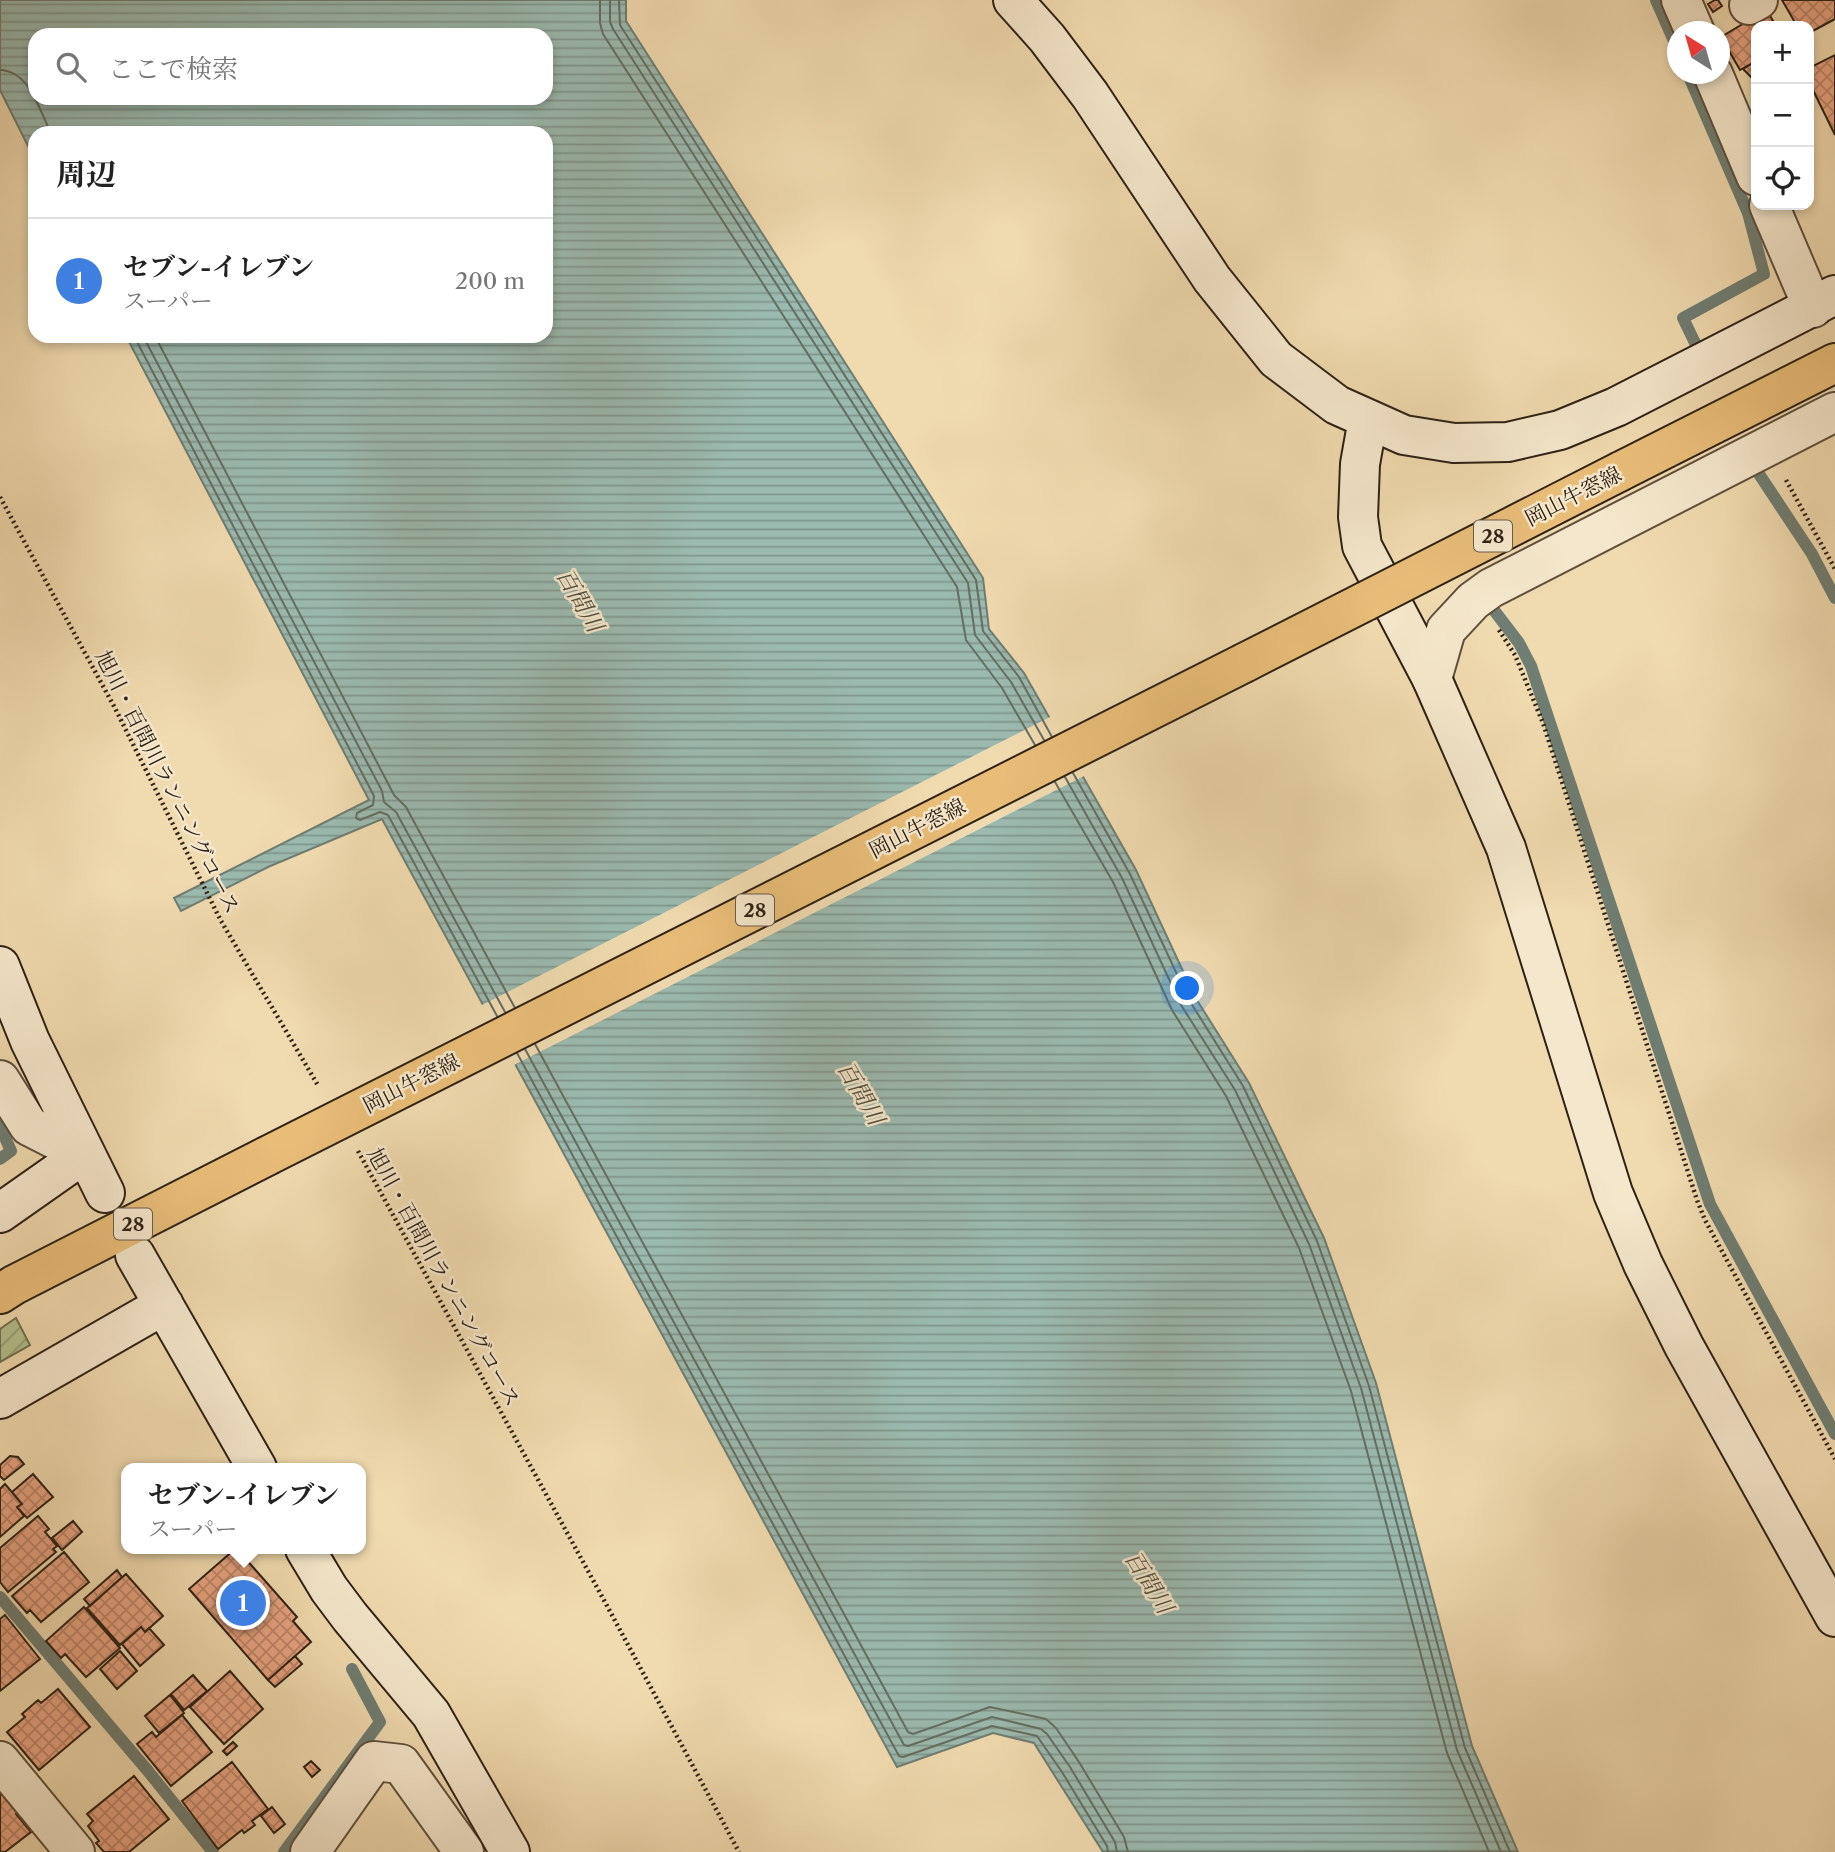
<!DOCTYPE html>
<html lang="ja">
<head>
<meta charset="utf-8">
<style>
	body { margin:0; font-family:"Libre Caslon Text","Noto Serif JP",serif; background:#f2f2f2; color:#222 }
	.controls { position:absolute; right:21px; top:21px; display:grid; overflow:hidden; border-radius:14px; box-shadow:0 4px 10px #0003 }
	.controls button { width:63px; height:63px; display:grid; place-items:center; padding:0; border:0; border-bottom:2px solid #e0e0e0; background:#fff; color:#222; font:35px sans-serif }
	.compass { position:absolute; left:1667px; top:21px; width:63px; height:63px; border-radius:50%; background:#fff; box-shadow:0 4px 10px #0003; rotate:323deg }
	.you { position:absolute; left:1188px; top:989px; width:24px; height:24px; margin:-18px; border:5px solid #fff; border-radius:50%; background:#1a73e8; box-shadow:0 0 0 10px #1a73e833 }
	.badge { display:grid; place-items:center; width:46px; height:46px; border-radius:50%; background:#7c3aed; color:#fff; font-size:23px; font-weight:700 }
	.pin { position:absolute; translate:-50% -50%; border:4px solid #fff; box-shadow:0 2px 7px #0006 }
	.popup { position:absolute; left:121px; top:1463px; width:245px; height:91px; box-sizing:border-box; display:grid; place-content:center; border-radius:14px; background:#fff; filter:drop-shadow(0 2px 5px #0005); font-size:23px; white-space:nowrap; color:#767676 }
	.popup b { font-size:26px; color:#222 }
	.popup::after { content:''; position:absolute; left:50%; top:100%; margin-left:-14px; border:14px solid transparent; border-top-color:#fff }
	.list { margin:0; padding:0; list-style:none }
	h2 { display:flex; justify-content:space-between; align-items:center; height:91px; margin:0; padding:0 28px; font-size:30px }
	h2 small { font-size:23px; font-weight:400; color:#767676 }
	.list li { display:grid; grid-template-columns:46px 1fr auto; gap:21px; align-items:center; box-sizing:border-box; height:126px; padding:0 28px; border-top:2px solid #e0e0e0 }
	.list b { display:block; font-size:26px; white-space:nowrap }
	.list p { margin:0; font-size:23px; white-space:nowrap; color:#767676 }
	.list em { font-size:23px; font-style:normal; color:#767676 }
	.icon { flex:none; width:38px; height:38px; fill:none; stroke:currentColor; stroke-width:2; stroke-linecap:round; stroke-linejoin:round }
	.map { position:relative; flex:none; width:1835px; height:1852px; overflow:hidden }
	.search { position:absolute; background:#fff; box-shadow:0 4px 10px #0003; left:28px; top:28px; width:525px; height:77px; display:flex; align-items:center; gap:18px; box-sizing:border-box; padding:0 24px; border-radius:21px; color:#767676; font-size:26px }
	.panel { position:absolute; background:#fff; box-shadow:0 4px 10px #0003; left:28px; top:126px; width:525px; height:217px; border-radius:21px }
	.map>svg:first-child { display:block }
	.garden { fill:url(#garden-furrows); stroke:#727152; stroke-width:2 }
	.water { fill:url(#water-rules); stroke:#6f7d72; stroke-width:2; fill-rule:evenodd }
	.pier { fill:#f0daaf }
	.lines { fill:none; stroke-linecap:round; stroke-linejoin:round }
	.shore { stroke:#646e62; stroke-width:2 }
	.stream { stroke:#6f7d72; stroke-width:12 }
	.building { fill:url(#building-cross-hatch); stroke:#2e2115; stroke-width:2 }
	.street-casing { stroke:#5e4f3c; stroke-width:42 }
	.secondary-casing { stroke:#2e2115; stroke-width:42 }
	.primary-casing { stroke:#2e2115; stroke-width:42 }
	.path { stroke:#2e2115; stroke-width:4.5; stroke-dasharray:2 3.5; stroke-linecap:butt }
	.street { stroke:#f5e7cb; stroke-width:38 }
	.secondary { stroke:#f5e7cb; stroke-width:38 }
	.primary { stroke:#e8bd78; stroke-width:38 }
	.primary-bridge-casing { stroke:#2e2115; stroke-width:42; stroke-linecap:butt }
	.primary-bridge { stroke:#e8bd78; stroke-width:38 }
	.labels { text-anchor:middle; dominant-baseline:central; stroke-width:5; stroke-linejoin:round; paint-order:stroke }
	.shield { fill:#f5e7cb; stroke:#6a5c4c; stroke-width:2 }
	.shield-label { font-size:19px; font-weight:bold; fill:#2e2115 }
	.street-label { font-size:21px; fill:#2e2115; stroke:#f5e7cb }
	.water-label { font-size:23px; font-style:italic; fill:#4f4f44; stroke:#f5e7cb }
</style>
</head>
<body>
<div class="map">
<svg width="1835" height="1852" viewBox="0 0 1835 1852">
	<defs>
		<pattern id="garden-furrows" width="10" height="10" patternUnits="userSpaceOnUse" patternTransform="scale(1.75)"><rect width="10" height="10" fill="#b5c18f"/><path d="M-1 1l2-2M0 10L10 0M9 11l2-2" fill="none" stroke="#949c74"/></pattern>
		<pattern id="water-rules" width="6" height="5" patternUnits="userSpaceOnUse" patternTransform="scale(1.75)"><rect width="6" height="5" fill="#9bbab0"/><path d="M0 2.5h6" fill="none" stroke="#7f978e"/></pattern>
		<pattern id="building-cross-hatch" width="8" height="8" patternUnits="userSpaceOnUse" patternTransform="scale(1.75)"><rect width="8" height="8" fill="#e7a380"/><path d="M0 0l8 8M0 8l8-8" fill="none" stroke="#bc8468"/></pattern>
	</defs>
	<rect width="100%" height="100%" fill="#f0daaf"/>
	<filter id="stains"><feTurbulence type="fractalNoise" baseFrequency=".00286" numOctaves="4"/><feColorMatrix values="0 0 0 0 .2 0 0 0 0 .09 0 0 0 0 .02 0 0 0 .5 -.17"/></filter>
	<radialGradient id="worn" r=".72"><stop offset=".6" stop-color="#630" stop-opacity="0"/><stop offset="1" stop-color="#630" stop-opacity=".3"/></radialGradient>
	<path class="garden" d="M16,1318L30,1345L0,1362V1329Z"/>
	<path class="water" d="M0,0H626V21L983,578L989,629L1024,673L1136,870L1195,997L1249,1083L1324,1238L1376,1383L1472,1746L1518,1852H1103L1034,1743L993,1733L897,1767L382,819L268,867L181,911L174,898L369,800L126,336H546V133H35V160L0,90ZM35,35H546V98H35Z"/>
	<path class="pier" d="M1052,716L1086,775L512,1066L480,1006Z"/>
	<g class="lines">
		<path class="shore" d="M600,0V23L603,34L957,587L966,640L1002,688L1035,745
			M610,0V22L613,29L968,583L975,635L1011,682L1044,740
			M619,0L620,25L976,580L983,631L1019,677L1052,737
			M0,70C30,71 39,110 51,133
			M134,336L374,796L373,805L357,813L356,818L360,820L380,812L388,815L497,1016
			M143,336L382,791L384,802L396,812L505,1012
			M155,336L394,795L406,807L515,1008
			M1073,773L1130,874L1189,1000L1243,1086L1317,1241L1369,1386L1465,1748L1510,1852
			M1065,777L1122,878L1181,1005L1235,1090L1309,1244L1361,1388L1457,1750L1501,1852
			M1055,782L1113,882L1172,1010L1226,1096L1299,1248L1351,1391L1447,1753L1489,1852
			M535,1044L908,1732L913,1734L990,1707L1046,1719L1056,1728L1079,1762L1124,1837L1128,1852
			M525,1049L904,1745L908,1746L992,1717L1041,1729L1047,1734L1070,1767L1115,1842L1117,1852
			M517,1053L899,1756L903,1757L992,1726L1037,1736L1062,1772L1107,1846L1108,1852"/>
		<path class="stream" d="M1656,0L1678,50
			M1688,74L1748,213L1764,274L1683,318L1697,347
			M1757,471L1812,554L1835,598
			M1490,605L1519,643L1531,666L1710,1204L1835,1434
			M0,1126L11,1151L0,1159
			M0,1597L148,1771L213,1852
			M284,1852L380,1722L352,1669"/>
	</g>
	<path class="building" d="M1715,0H1718L1722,6L1713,12L1708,4Z
		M1782,0H1835V19L1809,33V26H1797Z
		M1769,14L1776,26H1756V61L1740,70L1721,37L1756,16Z
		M1835,55V135L1809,82V68Z
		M1756,61V76L1752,78L1743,69Z
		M10,1456L18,1457L24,1464L4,1480L0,1476V1465Z
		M33,1474L53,1497L27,1518L17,1507L22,1504L12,1492Z
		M5,1484L22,1504L17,1507L24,1516L0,1537V1489Z
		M38,1516L49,1529L45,1532L57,1546L53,1549L56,1552L8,1592L0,1582V1548Z
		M73,1521L82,1532L62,1550L52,1538Z
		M235,1549H237L297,1617L293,1621L311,1642L268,1680L189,1589Z
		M64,1552L89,1582L41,1622L30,1610L27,1613L12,1596Z
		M117,1570L122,1577L90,1606L84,1599Z
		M126,1574L163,1616L145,1632L141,1627L120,1645L87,1608Z
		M84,1607L120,1648L86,1677L65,1654L61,1658L46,1641Z
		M5,1615L40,1659L0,1691V1619Z
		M141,1627L145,1632L149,1628L164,1645L140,1666L122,1644Z
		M120,1651L137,1671L117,1689L100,1669Z
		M295,1656L302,1664L275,1687L268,1680Z
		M230,1671L263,1709L224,1744L190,1707Z
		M193,1675L207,1691L184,1710L171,1694Z
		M58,1689L90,1727L39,1770L7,1732L25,1717L22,1714L38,1700L41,1703Z
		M170,1695L184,1713L159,1733L145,1716Z
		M182,1715L212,1752L171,1786L137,1744L152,1732L156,1737Z
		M233,1742L237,1746L227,1755L223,1751Z
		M311,1761L320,1770L312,1777L304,1767Z
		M232,1762L268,1809L252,1821L255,1825L244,1833L242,1830L218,1849L182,1801Z
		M134,1776L169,1819L129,1852H104L96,1843L99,1841L88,1826L93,1821L87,1814Z
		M0,1790L20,1811L16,1814L31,1832L5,1852H0Z
		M272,1807L285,1824L274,1833L261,1816Z"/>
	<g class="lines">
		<g class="street-casing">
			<path id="street" d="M1681,0L1695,32
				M1749,5L1758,0
				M1713,74L1756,176
				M1769,205L1813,308
				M1432,679L1446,630L1473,601L1491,588L1835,412
				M0,1080L29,1126L84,1154
				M0,1761L75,1852
				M310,1852L374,1761L401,1764L464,1852"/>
		</g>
		<g class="secondary-casing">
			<path id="secondary" d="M1013,0L1047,38L1090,95L1212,279L1276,359L1337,405L1404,435L1454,443L1508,442L1560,430L1616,407L1835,295
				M1368,419L1360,464L1358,517L1362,546L1432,679L1506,848L1613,1193L1643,1264L1684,1346L1835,1617
				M0,966L30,1041L105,1193
				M0,1213L84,1154
				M135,1255L257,1468
				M0,1399L164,1305
				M305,1549L329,1589L350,1617L431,1714L510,1852"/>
		</g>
		<g class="primary-casing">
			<path id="primary" d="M1621,471L1835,363
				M1244,663L1366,601
				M0,1294L14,1285L267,1156"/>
		</g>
		<path class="path" d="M1786,480L1835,569
			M0,497L116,710L221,921L319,1087
			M1499,630L1515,655L1543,723L1697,1200L1705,1220L1835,1459
			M358,1151L605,1602L739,1852"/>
		<use href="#street" class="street"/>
		<use href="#secondary" class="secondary"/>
		<use href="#primary" class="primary"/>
		<g class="primary-bridge-casing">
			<path id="primary-bridge" d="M1366,601L1621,471
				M267,1156L1244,663"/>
		</g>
		<use href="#primary-bridge" class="primary-bridge"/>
	</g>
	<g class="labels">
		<g class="shield">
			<rect x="1474" y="520.5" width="38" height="31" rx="5"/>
			<rect x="736" y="894.5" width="38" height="31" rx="5"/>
			<rect x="114" y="1208.5" width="38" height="31" rx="5"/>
		</g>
		<g class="shield-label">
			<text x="1493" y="536">28</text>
			<text x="755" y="910">28</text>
			<text x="133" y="1224">28</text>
		</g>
		<g class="street-label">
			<text transform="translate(1573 496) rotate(-27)">岡山牛窓線</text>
			<text transform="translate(168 782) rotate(63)">旭川・百間川ランニングコース</text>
			<text transform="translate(917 828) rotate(-27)">岡山牛窓線</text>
			<text transform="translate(411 1083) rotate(-27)">岡山牛窓線</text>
			<text transform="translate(444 1277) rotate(61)">旭川・百間川ランニングコース</text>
		</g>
		<g class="water-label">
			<text transform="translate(580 600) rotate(60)">百間川</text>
			<text transform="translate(861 1093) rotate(60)">百間川</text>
			<text transform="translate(1149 1582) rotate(58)">百間川</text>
		</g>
	</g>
	<rect width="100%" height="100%" filter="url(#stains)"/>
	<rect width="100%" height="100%" fill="url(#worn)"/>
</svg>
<div class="controls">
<button>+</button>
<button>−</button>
<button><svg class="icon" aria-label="locate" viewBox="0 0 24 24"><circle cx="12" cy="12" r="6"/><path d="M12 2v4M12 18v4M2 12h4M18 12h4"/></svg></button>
</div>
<svg class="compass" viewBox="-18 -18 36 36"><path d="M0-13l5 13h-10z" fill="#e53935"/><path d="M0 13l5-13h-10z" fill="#767676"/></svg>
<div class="you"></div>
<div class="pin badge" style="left:243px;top:1603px;background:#3f7fe0">1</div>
<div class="popup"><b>セブン-イレブン</b>スーパー</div>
<div class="search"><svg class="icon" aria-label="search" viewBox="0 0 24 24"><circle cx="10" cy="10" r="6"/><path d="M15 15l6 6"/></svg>ここで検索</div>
<section class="panel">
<h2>周辺<small></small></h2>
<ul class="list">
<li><span class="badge" style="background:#3f7fe0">1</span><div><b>セブン-イレブン</b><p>スーパー</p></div><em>200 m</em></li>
</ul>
</section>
</div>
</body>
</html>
